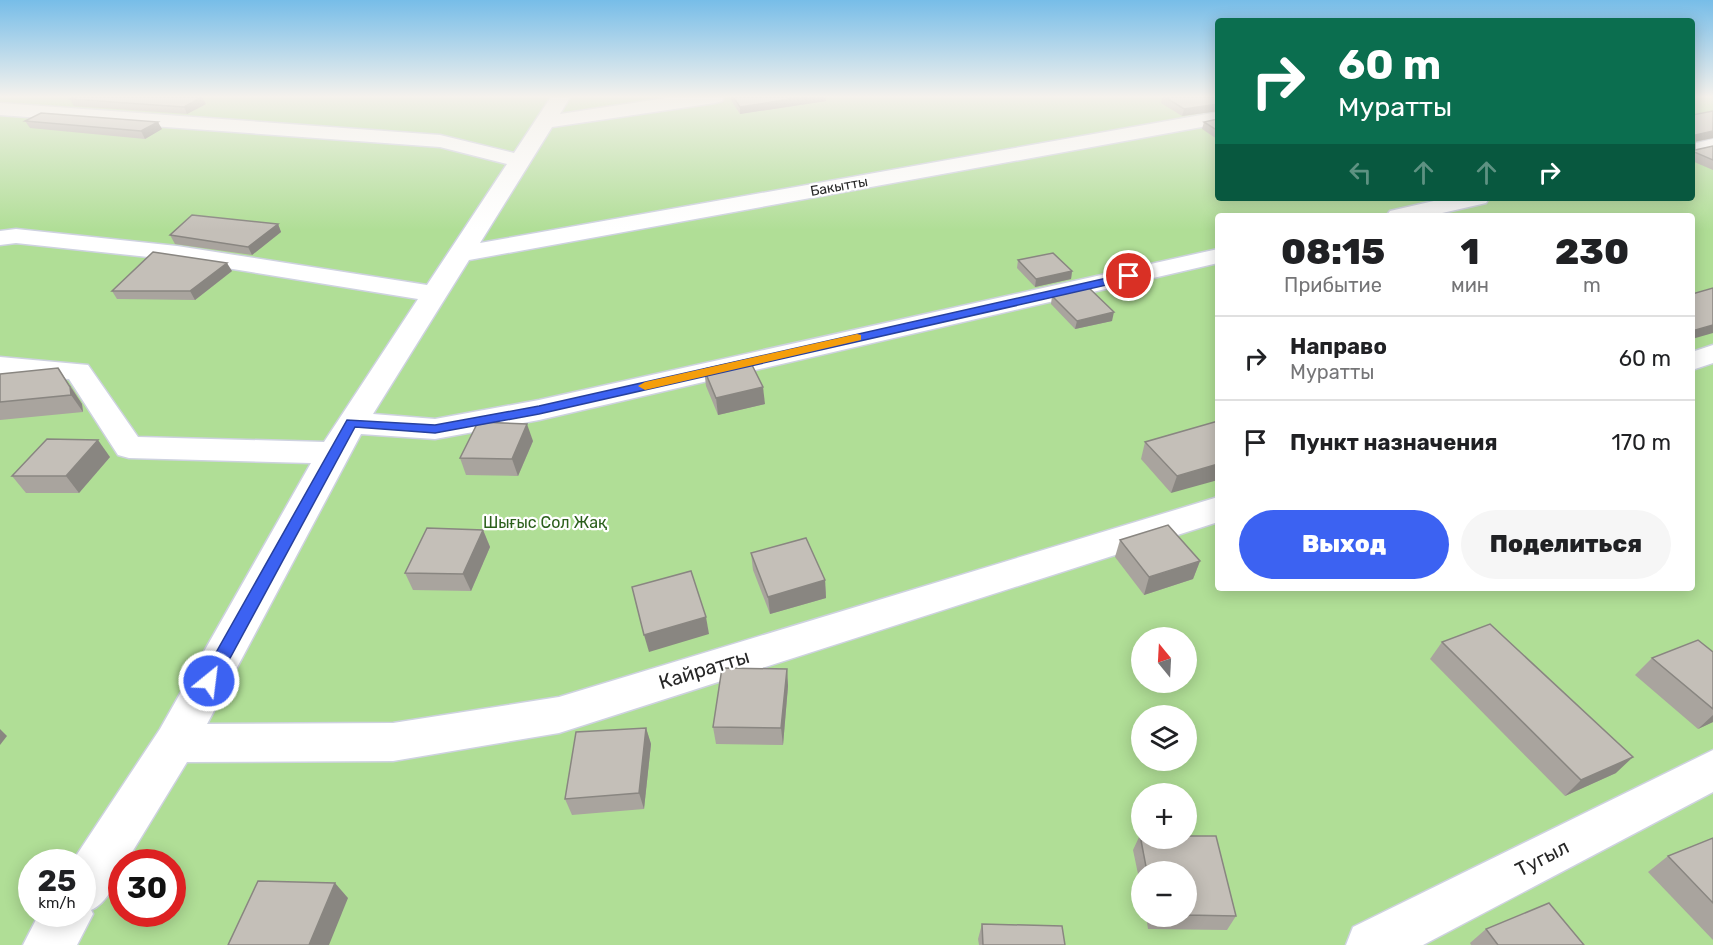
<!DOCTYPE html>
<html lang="ru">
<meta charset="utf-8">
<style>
:root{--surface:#fff;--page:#f6f6f6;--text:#202124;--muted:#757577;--line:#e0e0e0;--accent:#3c62f2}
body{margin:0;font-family:Rubik,sans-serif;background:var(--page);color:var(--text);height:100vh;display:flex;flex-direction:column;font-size:22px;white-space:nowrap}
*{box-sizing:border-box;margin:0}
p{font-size:20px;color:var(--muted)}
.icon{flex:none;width:33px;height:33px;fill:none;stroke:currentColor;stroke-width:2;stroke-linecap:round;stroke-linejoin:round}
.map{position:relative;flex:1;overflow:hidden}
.details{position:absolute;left:1215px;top:213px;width:480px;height:378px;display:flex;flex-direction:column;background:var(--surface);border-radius:6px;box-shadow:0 3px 15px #0003}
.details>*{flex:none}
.hud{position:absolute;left:1215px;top:18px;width:480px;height:183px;border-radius:6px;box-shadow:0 3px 15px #0003;background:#0b6e4f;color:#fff;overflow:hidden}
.needle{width:39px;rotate:342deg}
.controls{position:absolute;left:1131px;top:627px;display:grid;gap:12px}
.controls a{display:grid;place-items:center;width:66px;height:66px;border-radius:50%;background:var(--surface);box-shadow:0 3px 15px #0003;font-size:30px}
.speed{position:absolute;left:18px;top:849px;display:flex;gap:12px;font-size:30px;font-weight:700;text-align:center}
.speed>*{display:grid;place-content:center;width:78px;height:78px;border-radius:50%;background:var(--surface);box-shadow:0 3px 15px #0003;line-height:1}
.speed small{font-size:15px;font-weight:400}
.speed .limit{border:9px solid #d22;background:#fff;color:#111}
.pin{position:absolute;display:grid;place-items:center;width:51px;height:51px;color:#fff;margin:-26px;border:3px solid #fff;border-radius:50%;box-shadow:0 2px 6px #0007}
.me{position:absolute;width:66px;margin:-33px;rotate:29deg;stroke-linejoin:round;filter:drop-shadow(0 0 4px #0008)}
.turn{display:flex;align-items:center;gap:21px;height:126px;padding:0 24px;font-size:27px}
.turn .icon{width:78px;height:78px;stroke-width:2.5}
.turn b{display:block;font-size:42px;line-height:51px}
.lanes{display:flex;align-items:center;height:57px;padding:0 24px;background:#0003;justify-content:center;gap:30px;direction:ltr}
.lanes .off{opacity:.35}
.eta{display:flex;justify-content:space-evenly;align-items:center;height:102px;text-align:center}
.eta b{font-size:36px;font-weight:800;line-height:42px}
.cta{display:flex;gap:12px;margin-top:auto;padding:12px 24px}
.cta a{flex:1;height:69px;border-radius:36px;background:var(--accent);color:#fff;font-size:24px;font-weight:800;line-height:69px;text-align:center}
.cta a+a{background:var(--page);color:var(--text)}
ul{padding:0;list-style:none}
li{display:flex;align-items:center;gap:18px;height:84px;padding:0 24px;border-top:2px solid var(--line)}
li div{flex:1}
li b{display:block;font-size:22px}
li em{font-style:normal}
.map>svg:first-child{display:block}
</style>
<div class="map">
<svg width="1713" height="945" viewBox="0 0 1713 945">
<rect width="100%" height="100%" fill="#e9e2d8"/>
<!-- green -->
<path fill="#b0de96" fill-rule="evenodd" d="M0,97H1218V198H1692V97H1713V945H0ZM1218,216H1692V588H1218ZM1142,638H1186V682H1142ZM1142,716H1186V760H1142ZM1142,794H1186V838H1142ZM32,862H82V914H32ZM122,862H172V914H122ZM1142,872H1186V916H1142Z"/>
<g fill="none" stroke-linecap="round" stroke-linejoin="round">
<defs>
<g id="minor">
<path d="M551,97H570L560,114L673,97H724L722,101L715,103L552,127L480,243L1218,112V124L469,260L373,414L435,419L539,400L1218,249V263L539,420L435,439L361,434L207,724L393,723L559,697L1218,497V522L559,733L393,761L187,762L126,862H122C122,877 105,905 91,910L93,914L77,945H23L39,914H82V862H72L160,729L311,463L129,458L118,455L69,379L0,375V357L88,365L138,437L324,442L418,299L177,260L16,243L0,245V231L16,229L177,246L427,285L507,164L440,147L0,115V103L440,135L514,153Z"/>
<polygon points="1713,139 1713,151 1692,156 1692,144"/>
<polygon points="1447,198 1489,198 1486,203 1429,216 1386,216 1390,211"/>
<polygon points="1713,345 1713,363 1692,370 1692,352"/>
<polygon points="1713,750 1713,792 1423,945 1346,945 1353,927"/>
</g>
</defs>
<!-- minor casing -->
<use href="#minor" stroke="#ced2e0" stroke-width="3"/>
<!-- minor -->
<use href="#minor" fill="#fff" fill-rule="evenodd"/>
</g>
<!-- wall -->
<g fill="#a9a49e">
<polygon points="729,97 826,97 826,101 740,114"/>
<polygon points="1162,97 1218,97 1218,111 1182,116 1161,103"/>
<polygon points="70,99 206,104 187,114 74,106"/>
<polygon points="1713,111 1713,138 1695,142 1695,150 1713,146 1713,170 1692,161 1692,115"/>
<polygon points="1218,119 1218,139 1217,139 1202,129 1204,122"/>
<polygon points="25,121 162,129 145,139 30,128"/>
<polygon points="278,224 281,232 252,255 175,244 170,235"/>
<polygon points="1018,260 1072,271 1071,279 1035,287 1017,268"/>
<polygon points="232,271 195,300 117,299 112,291"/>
<polygon points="1052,296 1112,321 1075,329 1051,304"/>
<polygon points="704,369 765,404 718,415 706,386"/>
<polygon points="0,374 70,385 82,404 83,412 0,420"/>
<polygon points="1218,421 1171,493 1141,459 1145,442"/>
<polygon points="533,441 518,476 466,475 460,458"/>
<polygon points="110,457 79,493 26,493 12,476"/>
<polygon points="483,530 490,547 471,591 413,590 405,573"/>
<polygon points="1120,540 1200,561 1193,579 1144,595 1115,557"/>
<polygon points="751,553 825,580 826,598 770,614 753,570"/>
<polygon points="1442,642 1616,773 1565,796 1430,659"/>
<polygon points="1713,652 1713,722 1698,729 1635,675 1652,658"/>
<polygon points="787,669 788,686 783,745 716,744 713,727"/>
<polygon points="646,728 651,744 644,809 572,815 565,799"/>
<polygon points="1140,835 1142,835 1142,838 1186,838 1186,836 1216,836 1236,916 1227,930 1148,929 1146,916 1186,916 1186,872 1142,872 1142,893 1133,850"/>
<polygon points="1713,838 1713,940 1648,872 1668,856"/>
<polygon points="982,924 1065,945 979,945 978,939"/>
<polygon points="1486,929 1584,945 1471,945 1470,943"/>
</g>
<!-- shaded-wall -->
<g fill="#898681">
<polygon points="202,97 206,104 187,114 184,107"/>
<polygon points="803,97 826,97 826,101 740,114 740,107"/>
<polygon points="1218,104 1218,111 1182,116 1184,109"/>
<polygon points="158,122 162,129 145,139 141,131"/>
<polygon points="1713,131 1713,138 1692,142 1695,135"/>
<polygon points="278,224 281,232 252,255 248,247"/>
<polygon points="227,263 232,271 195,300 190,291"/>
<polygon points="1072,271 1071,279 1035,287 1036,279"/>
<polygon points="1114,312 1112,321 1075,329 1077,321"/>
<polygon points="1713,325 1713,333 1692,339 1692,331"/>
<polygon points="58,368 82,404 83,412 71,395"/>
<polygon points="763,387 765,404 718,415 716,398"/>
<polygon points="527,424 533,441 518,476 512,459"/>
<polygon points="98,440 110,457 79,493 66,476"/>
<polygon points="1218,464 1218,480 1171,493 1177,476"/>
<polygon points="483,530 490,547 471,591 463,574"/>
<polygon points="1200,561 1193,579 1144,595 1149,577"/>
<polygon points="825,580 826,598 770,614 768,597"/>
<polygon points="706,617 709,634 649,652 644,635"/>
<polygon points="787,669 788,686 783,745 781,728"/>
<polygon points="1713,715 1713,722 1698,729"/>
<polygon points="646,728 651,744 644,809 639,793"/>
<polygon points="0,729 7,736 0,745"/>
<polygon points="1633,757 1616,773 1565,796 1581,780"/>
<polygon points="335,883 348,898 329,945 309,945"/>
</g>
<!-- building -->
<g fill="#c4bfb8" stroke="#898681" stroke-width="1.5">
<polygon points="74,97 202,97 184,107 70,99"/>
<polygon points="733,97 803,97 740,107"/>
<polygon points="1165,97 1218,97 1218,104 1184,109"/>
<polygon points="1713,111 1713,131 1695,135 1695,150 1713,146 1713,160 1692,151 1692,115"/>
<polygon points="41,113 158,122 141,131 25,121"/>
<polygon points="1218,119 1218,131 1204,122"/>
<polygon points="192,215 278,224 248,247 170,235"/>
<polygon points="153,252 227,263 190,291 112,291"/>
<polygon points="1053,253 1072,271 1036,279 1018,260"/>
<polygon points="1088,287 1114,312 1077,321 1052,296"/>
<polygon points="1713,288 1713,325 1692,331 1692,294"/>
<polygon points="749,359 763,387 716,398 704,369"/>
<polygon points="58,368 70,387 71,395 0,402 0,374"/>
<polygon points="1218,421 1218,464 1177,476 1145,442"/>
<polygon points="478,422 527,424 512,459 460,458"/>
<polygon points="47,439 98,440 66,476 12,476"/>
<polygon points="1168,525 1200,561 1149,577 1120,540"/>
<polygon points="427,528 483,530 463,574 405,573"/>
<polygon points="806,538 825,580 768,597 751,553"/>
<polygon points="691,571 706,617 644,635 632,587"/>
<polygon points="1490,624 1633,757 1581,780 1442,642"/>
<polygon points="1698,640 1713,652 1713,709 1652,658"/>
<polygon points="722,668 787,669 781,728 713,727"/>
<polygon points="646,728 639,793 565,799 576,732"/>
<polygon points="1140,835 1142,835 1142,838 1186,838 1186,836 1216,836 1236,916 1186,915 1186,872 1147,872"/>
<polygon points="1713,838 1713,903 1668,856"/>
<polygon points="258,881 335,883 309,945 228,945"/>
<polygon points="1549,903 1584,945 1498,945 1486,929"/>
<polygon points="982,924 1062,926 1065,945 983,945"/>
</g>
<!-- sky -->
<linearGradient id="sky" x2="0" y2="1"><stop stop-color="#77bde8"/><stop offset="0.42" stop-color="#f5f2ed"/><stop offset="1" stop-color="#f5f2ed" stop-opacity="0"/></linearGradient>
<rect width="1713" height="230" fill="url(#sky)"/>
<!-- route -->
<polygon fill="#3c62f2" stroke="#27409d" stroke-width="1.5" points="1129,273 1133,274 1133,279 539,414 435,433 355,427 215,686 209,688 203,686 200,681 347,420 435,425 539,406"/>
<!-- slow -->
<polygon fill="#f59e0b" points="857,334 861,335 861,340 645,390 638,386 645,382"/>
<g text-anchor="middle" stroke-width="4.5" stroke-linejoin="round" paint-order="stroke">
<!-- far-street labels -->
<g font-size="14" fill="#272727" stroke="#fff">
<text transform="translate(839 186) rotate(-10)" y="5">Бакытты</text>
</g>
<!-- park labels -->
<g font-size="16" fill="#2b5f1b" stroke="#fff">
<text x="545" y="528">Шығыс Сол Жақ</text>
</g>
<!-- near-street labels -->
<g font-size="20" fill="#272727" stroke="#fff">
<text transform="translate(704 669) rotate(-17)" y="7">Кайратты</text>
<text transform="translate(1542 858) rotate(-27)" y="7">Тугыл</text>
</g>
</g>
</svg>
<div class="controls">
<a><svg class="needle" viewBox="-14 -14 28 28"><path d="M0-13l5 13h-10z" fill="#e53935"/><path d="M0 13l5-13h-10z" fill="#757577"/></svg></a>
<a><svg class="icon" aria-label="layers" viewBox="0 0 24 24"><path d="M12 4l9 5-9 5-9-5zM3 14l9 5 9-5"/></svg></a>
<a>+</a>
<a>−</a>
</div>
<div class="speed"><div>25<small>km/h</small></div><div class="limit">30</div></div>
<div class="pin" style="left:1129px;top:276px;background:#d93025"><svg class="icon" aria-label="arrive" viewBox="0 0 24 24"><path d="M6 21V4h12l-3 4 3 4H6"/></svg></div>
<svg class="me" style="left:209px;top:681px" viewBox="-20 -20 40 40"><circle r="17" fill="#3c62f2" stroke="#fff" stroke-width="3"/><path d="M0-11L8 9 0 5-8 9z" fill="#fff"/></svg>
<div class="hud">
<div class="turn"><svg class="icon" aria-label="right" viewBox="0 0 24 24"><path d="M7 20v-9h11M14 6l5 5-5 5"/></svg><div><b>60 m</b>Муратты</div></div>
<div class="lanes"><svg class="icon off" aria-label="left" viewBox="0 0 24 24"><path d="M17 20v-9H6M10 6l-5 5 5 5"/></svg><svg class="icon off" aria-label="ahead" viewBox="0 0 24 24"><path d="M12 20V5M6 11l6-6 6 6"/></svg><svg class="icon off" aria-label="ahead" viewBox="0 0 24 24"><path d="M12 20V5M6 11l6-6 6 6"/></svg><svg class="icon" aria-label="right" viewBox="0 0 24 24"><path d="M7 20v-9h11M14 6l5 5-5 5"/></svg></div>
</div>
<section class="details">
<div class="eta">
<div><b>08:15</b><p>Прибытие</p></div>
<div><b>1</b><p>мин</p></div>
<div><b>230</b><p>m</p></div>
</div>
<ul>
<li><svg class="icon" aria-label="right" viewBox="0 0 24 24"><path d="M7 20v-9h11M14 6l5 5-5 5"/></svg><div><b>Направо</b><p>Муратты</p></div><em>60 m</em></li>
<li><svg class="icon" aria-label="arrive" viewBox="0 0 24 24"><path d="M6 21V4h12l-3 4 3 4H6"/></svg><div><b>Пункт назначения</b></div><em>170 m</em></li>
</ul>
<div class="cta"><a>Выход</a><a>Поделиться</a></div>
</section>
</div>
